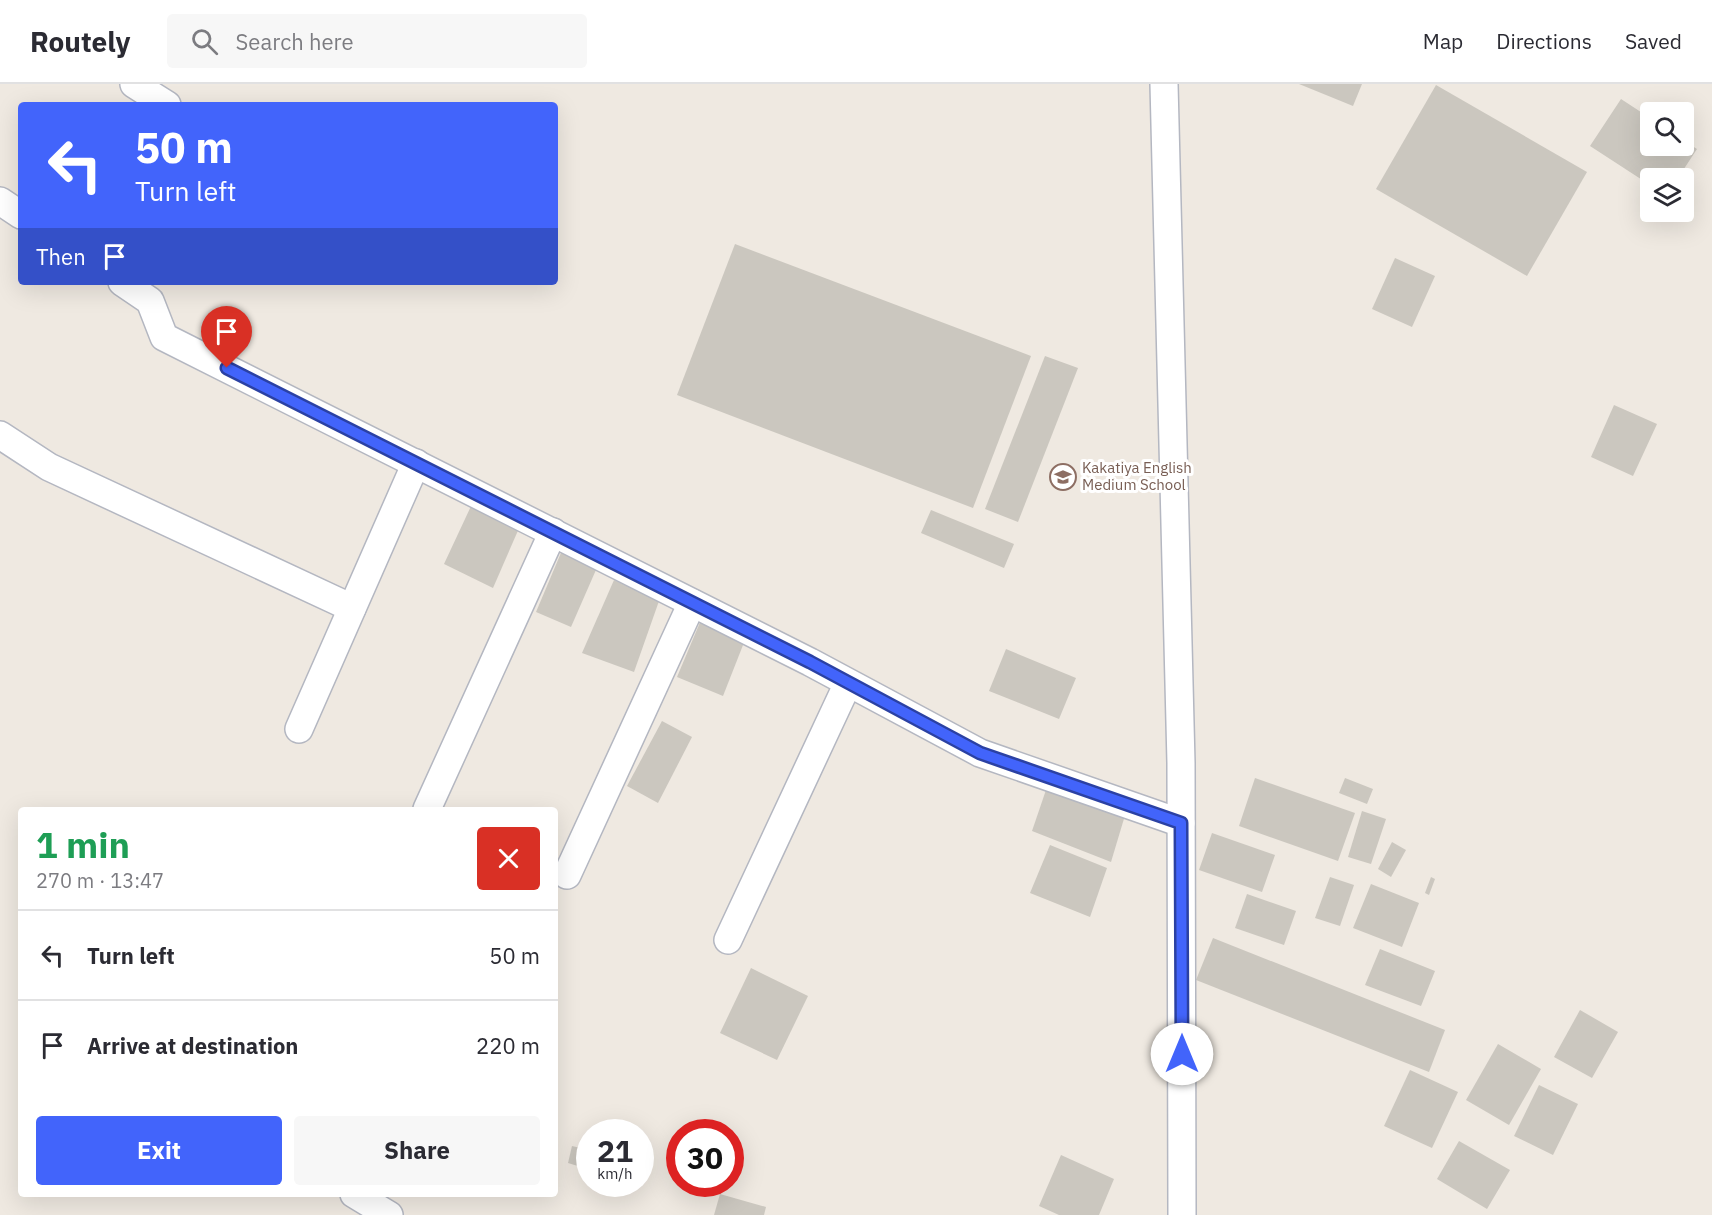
<!DOCTYPE html>
<meta charset="utf-8">
<style>
:root{--surface:#fff;--page:#f7f7f7;--text:#2b2b33;--muted:#7c7c81;--line:#e1e1e2;--accent:#4264fb}
body{margin:0;font-family:"IBM Plex Sans",sans-serif;background:var(--page);color:var(--text);height:100vh;display:flex;flex-direction:column;font-size:22px;white-space:nowrap}
*{box-sizing:border-box;margin:0}
p{font-size:20px;color:var(--muted)}
.icon{flex:none;width:33px;height:33px;fill:none;stroke:currentColor;stroke-width:2;stroke-linecap:round;stroke-linejoin:round}
.map{position:relative;flex:1;overflow:hidden}
.details{position:absolute;left:18px;top:723px;width:540px;height:390px;display:flex;flex-direction:column;background:var(--surface);border-radius:6px;box-shadow:0 6px 24px #0002}
.details>*{flex:none}
.hud{position:absolute;left:18px;top:18px;width:540px;height:183px;border-radius:6px;box-shadow:0 6px 24px #0002;background:#4264fb;color:#fff;overflow:hidden}
.fabs{position:absolute;left:1640px;top:18px;display:grid;gap:12px}
.fabs a{display:grid;place-items:center;width:54px;height:54px;border-radius:6px;background:var(--surface);box-shadow:0 6px 24px #0002;font-size:30px}
.speed{position:absolute;left:576px;top:1035px;display:flex;gap:12px;font-size:30px;font-weight:700;text-align:center}
.speed>*{display:grid;place-content:center;width:78px;height:78px;border-radius:50%;background:var(--surface);box-shadow:0 6px 24px #0002;line-height:1}
.speed small{font-size:15px;font-weight:400}
.speed .limit{border:9px solid #d22;background:#fff;color:#111}
.pin{position:absolute;display:grid;place-items:center;width:51px;height:51px;color:#fff;margin:-62px -26px;border-radius:50% 50% 50% 0;rotate:-45deg;box-shadow:0 0 6px #0007}
.pin .icon{rotate:45deg}
.me{position:absolute;width:66px;margin:-33px;rotate:0deg;stroke-linejoin:round;filter:drop-shadow(0 0 4px #0008)}
.turn{display:flex;align-items:center;gap:21px;height:126px;padding:0 18px;font-size:27px}
.turn .icon{width:78px;height:78px;stroke-width:2.5}
.turn b{display:block;font-size:42px;line-height:51px}
.then{display:flex;align-items:center;height:57px;padding:0 18px;background:#0003;gap:12px;font-size:22px}
.round{display:grid;place-items:center;flex:none;width:63px;height:63px;border-radius:6px;background:var(--page)}
.headline{display:flex;align-items:center;justify-content:space-between;height:102px;padding:0 18px}
h1{font-size:36px;font-weight:800;line-height:45px;color:#1e9e55}
.cta{display:flex;gap:12px;margin-top:auto;padding:12px 18px}
.cta a{flex:1;height:69px;border-radius:6px;background:var(--accent);color:#fff;font-size:24px;font-weight:800;line-height:69px;text-align:center}
.cta a+a{background:var(--page);color:var(--text)}
ul{padding:0;list-style:none}
li{display:flex;align-items:center;gap:18px;height:90px;padding:0 18px;border-top:2px solid var(--line)}
li div{flex:1}
li b{display:block;font-size:22px}
li em{font-style:normal}
header{display:flex;align-items:center;gap:36px;box-sizing:border-box;height:84px;padding:0 30px;background:var(--surface);border-bottom:2px solid var(--line)}
header strong{font-size:28px}
nav{display:flex;gap:33px;margin-inline-start:auto;font-size:21px}
.search{width:420px;height:54px;background:var(--page);display:flex;align-items:center;gap:15px;box-sizing:border-box;padding:0 21px;border-radius:6px;color:var(--muted);font-size:22px}
.map>svg:first-child{display:block}
</style>
<header>
<strong>Routely</strong>
<div class="search"><svg class="icon" aria-label="search" viewBox="0 0 24 24"><circle cx="10" cy="10" r="6"/><path d="M15 15l6 6"/></svg>Search here</div>
<nav><a>Map</a><a>Directions</a><a>Saved</a></nav>
</header>
<div class="map">
<svg width="1712" height="1131" viewBox="0 0 1712 1131">
<rect width="100%" height="100%" fill="#efe9e1"/>
<!-- building -->
<g fill="#cbc7bf">
<polygon points="1299,0 1362,0 1353,22"/>
<polygon points="1436,1 1587,88 1527,192 1376,105"/>
<polygon points="1621,15 1650,34 1650,62 1683,62 1683,56 1697,65 1678,94 1650,94 1650,101 1590,62"/>
<polygon points="735,160 1031,272 973,424 677,311"/>
<polygon points="1395,174 1435,192 1412,243 1372,225"/>
<polygon points="1045,272 1078,284 1018,438 985,425"/>
<polygon points="1614,321 1657,340 1633,392 1591,373"/>
<polygon points="472,420 520,442 493,504 444,480"/>
<polygon points="931,426 1014,460 1004,484 921,449"/>
<polygon points="563,464 599,479 571,543 536,528"/>
<polygon points="614,496 659,517 634,588 582,569"/>
<polygon points="701,536 745,556 723,612 677,593"/>
<polygon points="1006,565 1076,594 1059,635 989,607"/>
<polygon points="662,637 692,653 658,719 627,702"/>
<polygon points="1255,694 1355,729 1338,777 1239,742"/>
<polygon points="1345,694 1373,705 1367,720 1339,709"/>
<polygon points="1047,703 1126,728 1111,778 1032,747"/>
<polygon points="1362,727 1386,735 1371,780 1348,773"/>
<polygon points="1212,749 1275,771 1262,808 1199,786"/>
<polygon points="1392,758 1406,766 1391,793 1378,785"/>
<polygon points="1050,761 1107,784 1090,833 1030,809"/>
<polygon points="1330,793 1354,801 1340,842 1315,834"/>
<polygon points="1431,793 1435,795 1429,811 1425,809"/>
<polygon points="1371,800 1419,819 1402,863 1353,844"/>
<polygon points="1247,810 1296,827 1284,861 1235,844"/>
<polygon points="1213,854 1445,946 1429,988 1196,896"/>
<polygon points="1380,865 1435,887 1421,922 1365,901"/>
<polygon points="751,884 808,912 777,976 720,949"/>
<polygon points="1580,926 1618,948 1592,994 1554,973"/>
<polygon points="1498,960 1541,985 1509,1041 1466,1016"/>
<polygon points="1410,986 1458,1008 1432,1064 1384,1042"/>
<polygon points="1539,1001 1578,1020 1553,1071 1514,1052"/>
<polygon points="1459,1057 1510,1086 1487,1125 1437,1095"/>
<polygon points="572,1062 585,1065 581,1083 568,1079"/>
<polygon points="1061,1071 1114,1095 1099,1131 1059,1131 1039,1122"/>
<polygon points="720,1110 766,1123 764,1131 714,1131"/>
</g>
<g fill="none" stroke-linecap="round" stroke-linejoin="round">
<defs>
<g id="street">
<polyline points="134,0 167,21"/>
<polyline points="1164,0 1181,679 1182,1131"/>
<polyline points="0,117 21,131"/>
<polyline points="122,198 150,217 164,253 810,578 980,669 1181,739"/>
<polyline points="0,351 49,383 352,524"/>
<polyline points="299,645 416,379"/>
<polyline points="427,725 553,448"/>
<polyline points="567,791 692,519"/>
<polyline points="728,856 848,599"/>
<polyline points="354,1110 389,1131"/>
</g>
</defs>
<!-- street casing -->
<use href="#street" stroke="#b4b7c1" stroke-width="30"/>
<!-- street -->
<use href="#street" stroke="#fff" stroke-width="27"/>
</g>
<g fill="none" stroke-linecap="round" stroke-linejoin="round">
<defs>
<polyline id="route" points="227,284 810,578 980,669 1181,739 1182,970"/>
</defs>
<!-- route casing -->
<use href="#route" stroke="#2b41a3" stroke-width="15"/>
<!-- route -->
<use href="#route" stroke="#4264fb" stroke-width="10"/>
</g>
<!-- icons -->
<defs>
<symbol id="university-ring" viewBox="-11 -11 22 22"><circle r="9.5" fill="#fff" stroke="#8d6e63" stroke-width="1.5"/><path d="M0-5L7-2L0 1L-7-2ZM-4 1L0 2.5L4 1V4Q0 6-4 4Z" fill="#8d6e63"/></symbol>
</defs>
<g fill-rule="evenodd">
<use href="#university-ring" x="1048" y="378" width="30" height="30"/>
</g>
<g text-anchor="middle" stroke-width="6" stroke-linejoin="round" paint-order="stroke">
<!-- education labels -->
<g font-size="15" fill="#785e54" stroke="#fff" text-anchor="start">
<text x="1082" y="389">Kakatiya English<tspan x="1082" dy="17">Medium School</tspan></text>
</g>
</g>
</svg>
<div class="fabs">
<a><svg class="icon" aria-label="search" viewBox="0 0 24 24"><circle cx="10" cy="10" r="6"/><path d="M15 15l6 6"/></svg></a>
<a><svg class="icon" aria-label="layers" viewBox="0 0 24 24"><path d="M12 4l9 5-9 5-9-5zM3 14l9 5 9-5"/></svg></a>
</div>
<div class="speed"><div>21<small>km/h</small></div><div class="limit">30</div></div>
<div class="pin" style="left:227px;top:284px;background:#d93025"><svg class="icon" aria-label="arrive" viewBox="0 0 24 24"><path d="M6 21V4h12l-3 4 3 4H6"/></svg></div>
<svg class="me" style="left:1182px;top:970px" viewBox="-20 -20 40 40"><circle r="19" fill="#fff"/><path d="M0-13L10 11 0 6-10 11z" fill="#4264fb"/></svg>
<div class="hud">
<div class="turn"><svg class="icon" aria-label="left" viewBox="0 0 24 24"><path d="M17 20v-9H6M10 6l-5 5 5 5"/></svg><div><b>50 m</b>Turn left</div></div>
<div class="then">Then<svg class="icon" aria-label="arrive" viewBox="0 0 24 24"><path d="M6 21V4h12l-3 4 3 4H6"/></svg></div>
</div>
<section class="details">
<div class="headline"><div><h1>1 min</h1><p>270 m · 13:47</p></div><a class="round" style="background:#d93025;color:#fff"><svg class="icon" aria-label="close" viewBox="0 0 24 24"><path d="M6 6l12 12M18 6L6 18"/></svg></a></div>
<ul>
<li><svg class="icon" aria-label="left" viewBox="0 0 24 24"><path d="M17 20v-9H6M10 6l-5 5 5 5"/></svg><div><b>Turn left</b></div><em>50 m</em></li>
<li><svg class="icon" aria-label="arrive" viewBox="0 0 24 24"><path d="M6 21V4h12l-3 4 3 4H6"/></svg><div><b>Arrive at destination</b></div><em>220 m</em></li>
</ul>
<div class="cta"><a>Exit</a><a>Share</a></div>
</section>
</div>
